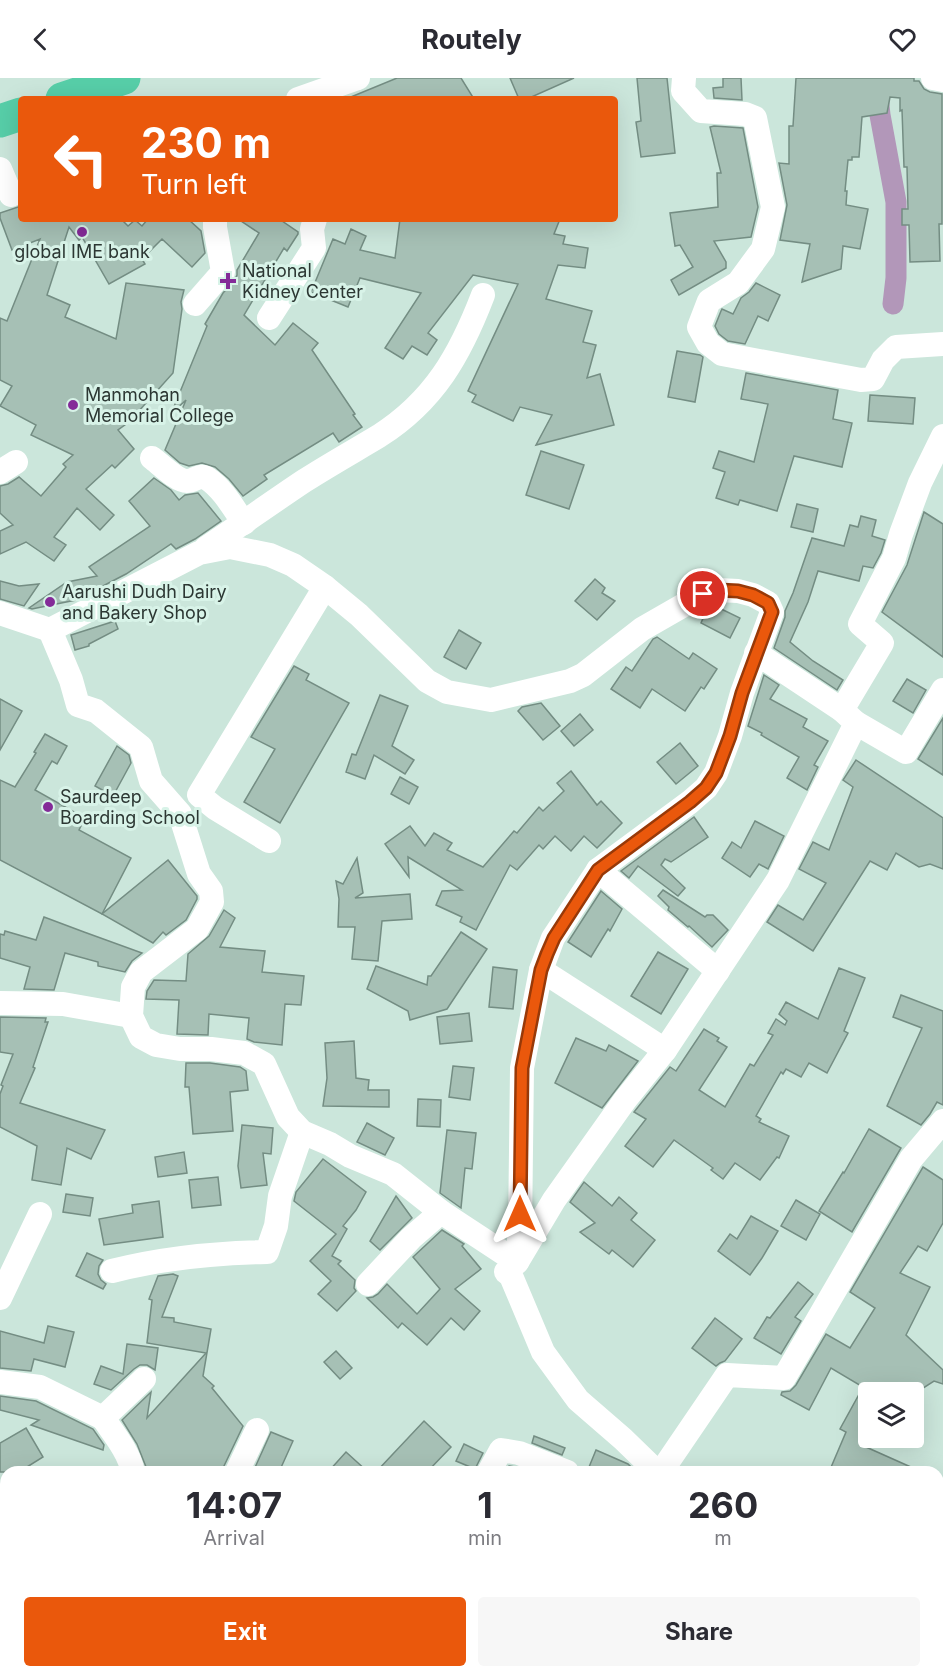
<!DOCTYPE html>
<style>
:root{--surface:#fff;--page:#f7f7f7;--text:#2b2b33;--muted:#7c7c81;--accent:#ea580c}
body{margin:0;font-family:Inter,sans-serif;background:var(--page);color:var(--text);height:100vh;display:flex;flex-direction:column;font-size:22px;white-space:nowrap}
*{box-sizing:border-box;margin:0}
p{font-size:20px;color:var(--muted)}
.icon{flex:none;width:33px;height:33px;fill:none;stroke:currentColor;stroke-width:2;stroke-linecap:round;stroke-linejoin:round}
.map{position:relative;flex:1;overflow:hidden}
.details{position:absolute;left:0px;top:1388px;width:944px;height:212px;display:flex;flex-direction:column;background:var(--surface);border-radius:18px 18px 0 0;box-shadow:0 6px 24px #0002}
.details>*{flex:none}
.guide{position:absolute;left:18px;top:18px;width:600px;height:126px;border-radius:6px;box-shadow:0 6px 24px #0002;background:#ea580c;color:#fff;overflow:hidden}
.fabs{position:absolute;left:858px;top:1304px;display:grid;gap:12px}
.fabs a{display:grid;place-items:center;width:66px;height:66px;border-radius:6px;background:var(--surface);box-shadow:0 6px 24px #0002;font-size:30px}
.pin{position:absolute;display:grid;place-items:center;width:51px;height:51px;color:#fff;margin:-26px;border:3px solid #fff;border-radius:50%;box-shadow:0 2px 6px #0007}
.me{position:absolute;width:66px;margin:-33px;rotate:0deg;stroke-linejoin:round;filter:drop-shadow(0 0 4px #0008)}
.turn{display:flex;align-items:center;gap:21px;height:126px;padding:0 24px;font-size:27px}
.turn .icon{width:78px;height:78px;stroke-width:2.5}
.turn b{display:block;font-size:42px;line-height:51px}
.eta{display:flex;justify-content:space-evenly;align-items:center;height:102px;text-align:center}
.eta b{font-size:36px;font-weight:700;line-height:42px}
.cta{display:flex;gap:12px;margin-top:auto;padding:12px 24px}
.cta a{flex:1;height:69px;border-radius:6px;background:var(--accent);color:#fff;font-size:24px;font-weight:700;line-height:69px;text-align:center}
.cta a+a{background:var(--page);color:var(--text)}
header{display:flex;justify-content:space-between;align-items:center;height:78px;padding:0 24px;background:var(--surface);font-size:27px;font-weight:700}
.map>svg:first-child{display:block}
</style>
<header><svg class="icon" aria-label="back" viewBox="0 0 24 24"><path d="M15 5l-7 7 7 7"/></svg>Routely<svg class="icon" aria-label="heart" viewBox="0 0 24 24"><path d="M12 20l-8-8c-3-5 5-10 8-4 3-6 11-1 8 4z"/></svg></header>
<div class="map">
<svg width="943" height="1598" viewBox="0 0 943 1598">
<rect width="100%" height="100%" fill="#cbe6db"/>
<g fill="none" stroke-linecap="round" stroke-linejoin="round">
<!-- canal -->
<polyline stroke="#b297b9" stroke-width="21" points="876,0 880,37 896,124 896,200 893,226"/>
</g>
<!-- building -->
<g fill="#a6c0b5" stroke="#748d83" stroke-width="1.5">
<polygon points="397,0 461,0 474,21 346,21"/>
<polygon points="510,0 574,0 527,21 519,21"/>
<polygon points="637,0 667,0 675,75 641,79 636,44 641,43"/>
<polygon points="723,0 741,0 742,22 714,20 713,10 723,9"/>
<polygon points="796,0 914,0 914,3 919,3 924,11 930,14 942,16 942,146 939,146 940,183 910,184 909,147 902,147 902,131 908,131 907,89 904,89 902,32 900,33 900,20 890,19 887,35 862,39 859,79 852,79 852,82 848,82 845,113 847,113 846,127 868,131 860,171 843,168 841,191 802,204 810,166 780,162 787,127 779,85 789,86 789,48 793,48"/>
<polygon points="714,48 743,50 758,129 751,159 714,163 726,184 726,190 679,217 671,202 693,189 680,167 675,168 670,135 718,129 717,95 721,95 710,49"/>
<polygon points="21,128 21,141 121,141 128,148 135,142 142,148 148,141 188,141 201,153 205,175 192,189 162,161 142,181 145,186 109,206 82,159 79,162 69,149 47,217 70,227 65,239 116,261 126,205 184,212 181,224 182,231 173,295 129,344 118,352 134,371 115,390 112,387 86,411 114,437 100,452 77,430 54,459 66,467 54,483 26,464 0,476 0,453 13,447 0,435 0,408 8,406 19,399 41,418 66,389 63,386 73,377 31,357 36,347 0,328 12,308 0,302 0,240 7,243 40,161 12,172 0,140 0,135"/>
<polygon points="238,141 279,141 298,154 298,156 287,173 284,170 244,237 275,267 293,245 318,265 312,272 355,336 353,337 362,349 339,364 333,355 264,397 267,401 243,418 229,401 215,389 202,385 189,388 180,385 165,372 186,322 171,336 207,248 205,246 223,215 234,203 237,197 237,192 259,155"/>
<polygon points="400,141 560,141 554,156 565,158 563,166 588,170 585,190 558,187 546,221 592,233 583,264 596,267 587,300 600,296 614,347 536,367 552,337 520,329 513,343 472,324 476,317 468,313 518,206 473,197 428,255 437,262 427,277 412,268 403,281 385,270 421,215 360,200 348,229 311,214 333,161 345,166 351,151 366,158 360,172 395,180"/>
<polygon points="756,205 780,217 768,243 758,238 745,266 728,263 719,256 715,248 721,233 722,231 733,236 741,220 749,214"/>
<polygon points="677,273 700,277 703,279 695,324 668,319"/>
<polygon points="746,295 838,312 833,341 852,345 842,389 794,378 777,433 740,422 738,427 716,420 725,394 713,390 719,373 754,384 768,326 741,321"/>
<polygon points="870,317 915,320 913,346 868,343"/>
<polygon points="541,373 584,387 569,431 526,417"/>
<polygon points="154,400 171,412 179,422 185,417 198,415 221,443 195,461 176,471 171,466 126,496 76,522 32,531 29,530 67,504 97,498 89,489 150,448 129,423"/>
<polygon points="797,426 818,431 813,454 791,449"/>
<polygon points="924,434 943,446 943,579 882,534 907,487"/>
<polygon points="861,438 876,442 872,458 885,462 881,475 873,490 863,488 859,503 818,493 808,524 790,564 813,583 843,602 837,612 774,570 785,539 785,533 793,515 812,460 844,468 850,447 858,449"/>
<polygon points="595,501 605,510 602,515 615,523 597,542 575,523"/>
<polygon points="0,503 19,508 39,506 24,528 0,521"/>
<polygon points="715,528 740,540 730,560 701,545 708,529"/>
<polygon points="115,543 118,551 89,566 89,568 75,572 71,557"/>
<polygon points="459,552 481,565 466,591 444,579"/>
<polygon points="657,559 689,581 693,575 717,591 704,611 701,609 685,633 652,611 640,630 611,611 626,589 632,593 653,561"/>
<polygon points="294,588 309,596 306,602 349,625 280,745 244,724 275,671 251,659"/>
<polygon points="764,597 779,607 770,621 807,641 803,649 828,663 814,687 818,689 807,712 787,700 799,679 761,657 762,655 748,648"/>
<polygon points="907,601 926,612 913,635 893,623"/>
<polygon points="380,617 408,628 392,668 414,682 405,696 374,677 365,701 346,694 352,676 356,677"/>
<polygon points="0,621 22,633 0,672"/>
<polygon points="541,625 560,648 543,662 518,633 522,629"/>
<polygon points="580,636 593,652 574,668 561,653"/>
<polygon points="943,640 943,697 918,681"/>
<polygon points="45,656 67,668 57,686 52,683 35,712 85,740 79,752 131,780 102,836 0,782 0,702 15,709 36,675 34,674"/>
<polygon points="680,665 698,688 676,706 657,684"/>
<polygon points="117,668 129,677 131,685 113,718 95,708"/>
<polygon points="856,682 943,740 943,791 930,786 919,789 896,775 887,792 870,783 813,873 767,844 778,827 803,842 826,805 799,791 813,764 829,772 853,709 843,702"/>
<polygon points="571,693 597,727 601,723 622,745 597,770 584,758 571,773 555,758 543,771 539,767 517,792 510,787 476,852 460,844 462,839 436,827 442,813 462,812 408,779 409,799 385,766 410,748 425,768 434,755 452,765 447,772 483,789 514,753 517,755 539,729 543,733 564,713 557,705"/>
<polygon points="400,699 418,709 409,726 391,716"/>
<polygon points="694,739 708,759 671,784 665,781 661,787 685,810 678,818 638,788 629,800 621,793"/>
<polygon points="755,743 784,758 768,791 759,786 750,799 722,780 732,764 741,770"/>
<polygon points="357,780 363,815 355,820 410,816 412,841 382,843 378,883 352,881 355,849 338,849 339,821 336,803 343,806"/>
<polygon points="168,782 197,818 197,821 186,842 166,857 163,854 153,865 102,836"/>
<polygon points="663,812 705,839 707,837 713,837 728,852 712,869 689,848 688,849 668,832 669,829 658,818"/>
<polygon points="601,813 622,831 610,853 608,851 591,879 568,864"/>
<polygon points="224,832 235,840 220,869 265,873 262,894 304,898 301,927 285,926 282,967 254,964 247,961 249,940 209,936 208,957 177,956 179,922 146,921 147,913 154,902 186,903 188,876 209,858"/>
<polygon points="44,839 84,854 142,875 132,883 125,894 98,888 98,884 65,875 54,912 24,911 30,889 0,880 0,856 4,857 5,853 36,862"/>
<polygon points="461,854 487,871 447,931 410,942 408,933 367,911 376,888 427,907 428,898 431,898"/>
<polygon points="658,874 688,891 661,936 631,918"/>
<polygon points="493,889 517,892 513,931 489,929"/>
<polygon points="839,890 865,900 844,953 848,955 827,995 809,985 801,999 786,991 783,996 781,994 756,1038 761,1041 759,1044 789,1058 779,1080 777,1079 760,1102 735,1085 723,1101 711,1092 713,1090 674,1062 653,1089 625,1068 646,1041 634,1034 670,989 676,993 704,951 719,960 717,963 727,969 699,1012 725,1029 750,986 754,988 773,957 768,955 776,941 785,947 787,943 779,936 786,924 818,941"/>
<polygon points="901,917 943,933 943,1027 937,1024 930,1036 921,1047 887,1028 922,950 893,939"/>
<polygon points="469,935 472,963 440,966 437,939"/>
<polygon points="0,939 46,940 45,944 48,944 33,989 35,990 20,1025 105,1052 91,1081 67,1070 61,1107 32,1102 37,1068 0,1049 0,1016 3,1008 1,1007 13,976 0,974"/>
<polygon points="576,960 606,973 609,967 638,983 602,1030 555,1005"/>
<polygon points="354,963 356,1000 369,1002 368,1012 389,1012 389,1029 323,1028 327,1000 325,965"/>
<polygon points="186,985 210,985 240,989 246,993 248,1012 230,1014 233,1053 193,1056 189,1009 185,1009"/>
<polygon points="453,988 474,990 470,1022 449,1019"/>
<polygon points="418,1021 441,1022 440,1049 417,1048"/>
<polygon points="367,1045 394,1060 385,1077 357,1064"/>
<polygon points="242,1047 273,1050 271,1076 263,1075 267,1107 241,1110 238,1088"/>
<polygon points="869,1051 901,1070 852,1154 819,1133 843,1094 844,1095"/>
<polygon points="447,1052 476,1055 472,1091 465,1090 461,1130 440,1115"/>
<polygon points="184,1074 187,1095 158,1099 155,1079"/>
<polygon points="323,1081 366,1114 356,1132 343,1148 347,1151 332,1178 341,1183 338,1186 355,1202 354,1210 356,1213 337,1233 318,1216 331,1203 310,1183 336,1156 294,1123 296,1114"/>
<polygon points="923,1089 943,1102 943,1145 927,1173 918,1168 900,1195 930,1209 906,1257 943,1292 943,1306 934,1303 917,1314 868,1314 868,1364 866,1369 922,1394 829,1394 846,1354 840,1351 863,1309 831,1290 809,1332 781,1317 782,1314 790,1313 796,1307 826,1256 850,1270 875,1230 850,1214"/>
<polygon points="218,1099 221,1127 192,1130 189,1102"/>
<polygon points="584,1104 612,1128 619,1119 637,1135 631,1142 655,1162 633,1189 612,1172 609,1176 580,1154 595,1145 570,1124"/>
<polygon points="66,1116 93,1120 90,1138 63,1134"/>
<polygon points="396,1118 412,1140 380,1172 370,1163"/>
<polygon points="796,1122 820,1136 806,1162 781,1148"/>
<polygon points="159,1123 163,1159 104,1167 99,1141 133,1135 132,1127"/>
<polygon points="751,1138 778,1153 762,1180 750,1197 718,1173 730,1156 737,1161"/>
<polygon points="442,1152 464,1166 462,1168 481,1191 455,1211 480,1233 464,1252 451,1240 427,1267 402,1245 398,1250 367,1220 373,1219 378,1216 387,1206 417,1236 440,1211 413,1179"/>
<polygon points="87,1175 103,1182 99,1188 98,1196 101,1202 106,1206 103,1211 76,1198"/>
<polygon points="173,1196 178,1198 162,1239 174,1240 174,1244 211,1251 203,1298 214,1308 212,1310 243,1348 224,1388 223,1394 148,1394 137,1366 122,1342 151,1314 147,1340 206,1275 147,1265 152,1222 149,1221 158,1198"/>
<polygon points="798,1204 813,1216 795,1239 801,1243 781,1276 754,1260 767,1239 770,1240"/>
<polygon points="715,1240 742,1261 725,1283 720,1285 716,1288 692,1270"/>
<polygon points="48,1248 74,1254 65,1289 34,1281 31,1293 0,1290 0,1253 44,1265"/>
<polygon points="127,1266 158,1270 155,1292 147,1287 140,1287 134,1291 111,1312 94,1306 101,1288 123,1296"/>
<polygon points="336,1273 352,1290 340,1301 324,1284"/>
<polygon points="0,1318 36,1323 93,1351 104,1367 103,1372 31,1347 39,1342 0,1332"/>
<polygon points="424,1343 451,1369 427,1394 376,1394"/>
<polygon points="26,1350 43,1379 19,1394 0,1394 0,1365"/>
<polygon points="271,1354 293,1363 279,1394 253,1394"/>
<polygon points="534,1358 565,1370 562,1377 532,1365"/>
<polygon points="464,1366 483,1375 475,1391 456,1383"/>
<polygon points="596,1372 628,1386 636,1394 587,1394"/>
<polygon points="346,1374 368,1394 328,1394"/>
<polygon points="509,1388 515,1389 527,1394 506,1394"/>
</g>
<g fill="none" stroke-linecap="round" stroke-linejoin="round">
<!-- minor -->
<g stroke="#fff" stroke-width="24">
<polyline points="684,0 683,13 701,33 745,36 755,40 773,129 763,171 738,205 709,223 699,249 708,265 722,276 861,302 873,301 883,282 896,269 943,266"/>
<polyline points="933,0 943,2"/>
<polyline points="298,21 358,0"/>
<polyline points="0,91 11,117"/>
<polyline points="195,226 223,194 215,149 215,141"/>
<polyline points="269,240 314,170 312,151 315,141"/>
<path d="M152,380C160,386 177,403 187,403C195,403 200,395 208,401C223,411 234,431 244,445"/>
<polyline points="0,394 16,384"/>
<path d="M206,470C239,448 271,425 304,403C329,387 354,373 379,358C434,323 460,277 483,217"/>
<polyline points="0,535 50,552 199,475 230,469 270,477 293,487 325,509 359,537 427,603 447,614 491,622 570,603 583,597 642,551 703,516 718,512 738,513 753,517 768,525 772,534 742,615 730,658 716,695 706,710 690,724 598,792"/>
<polyline points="50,552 71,602 78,627 96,633 141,669 151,703 180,736 199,796 211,813 212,824 197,851 141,894 133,909 131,938 141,959 156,967 180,971 211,971 244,975 264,986 288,1039 302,1054 330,1066 350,1078 393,1096 441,1134 411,1160 368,1206"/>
<polyline points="756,575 842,632"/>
<polyline points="856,645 906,674 943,612"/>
<polyline points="269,763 215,730 199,717 325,509"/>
<polyline points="0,925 63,926 131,938"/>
<polyline points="665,972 541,892 553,860 598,792 718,893"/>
<polyline points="441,1134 517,1184 506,1194 511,1198 543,1274 578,1322 623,1361 657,1394"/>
<polyline points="517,1179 520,1153 522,990 541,892"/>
<polyline points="517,1184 554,1122 625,1022 665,972 778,802 856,645 842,632 882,565 860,546 894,480 901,456 920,405 943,358"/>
<path d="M112,1193C163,1180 215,1175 267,1174L276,1148L280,1118L302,1054"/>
<polyline points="0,1220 40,1136"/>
<polyline points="0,1304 40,1309 103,1340"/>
<path d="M133,1394C129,1374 114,1356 103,1340L144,1301"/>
<polyline points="237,1394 257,1352"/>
<polyline points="489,1394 501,1372 519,1375 567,1394"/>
<polyline points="661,1394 727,1297 784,1300 911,1081 943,1043"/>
<polyline points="0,1425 6,1426"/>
<polyline points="938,1568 943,1570"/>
<polyline points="58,1593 65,1598"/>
<polyline points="330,1593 338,1598"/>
<polyline points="0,1595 6,1591"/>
<polyline points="390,1598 391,1593"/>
<polyline points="546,1598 553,1593"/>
<polyline points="876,1598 878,1593"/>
</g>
<!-- highway -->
<g stroke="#57cea8" stroke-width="33">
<polyline points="62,21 124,0"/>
<polyline points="0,43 21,36"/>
</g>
</g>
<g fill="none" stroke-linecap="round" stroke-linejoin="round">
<defs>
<polyline id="route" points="520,1136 522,990 541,892 547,876 554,860 598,792 690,724 706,710 716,695 730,658 742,615 772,534 768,525 753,517 738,513 718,512 703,516"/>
</defs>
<!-- route casing -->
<use href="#route" stroke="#983908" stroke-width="15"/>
<!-- route -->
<use href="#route" stroke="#ea580c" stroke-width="10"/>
</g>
<!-- markers -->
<g fill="#842b98" stroke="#d8f3e8" stroke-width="2">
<circle cx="82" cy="154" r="6"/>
<path d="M225 194h6v6h6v6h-6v6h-6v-6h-6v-6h6z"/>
<circle cx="73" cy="327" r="6"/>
<circle cx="50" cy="524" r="6"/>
<circle cx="48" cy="729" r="6"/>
</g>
<g text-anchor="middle" stroke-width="6" stroke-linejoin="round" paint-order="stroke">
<!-- poi labels -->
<g font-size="18" fill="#2c3733" stroke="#d8f3e8" text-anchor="start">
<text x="82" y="180" text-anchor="middle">global IME bank</text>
<text x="242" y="199">National<tspan x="242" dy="21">Kidney Center</tspan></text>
<text x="85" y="323">Manmohan<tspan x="85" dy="21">Memorial College</tspan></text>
<text x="62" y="520">Aarushi Dudh Dairy<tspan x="62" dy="21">and Bakery Shop</tspan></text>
<text x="60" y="725">Saurdeep<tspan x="60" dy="21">Boarding School</tspan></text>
</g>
</g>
</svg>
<div class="fabs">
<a><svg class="icon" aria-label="layers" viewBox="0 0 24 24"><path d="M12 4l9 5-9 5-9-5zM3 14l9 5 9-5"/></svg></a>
</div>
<div class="pin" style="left:703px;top:516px;background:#d93025"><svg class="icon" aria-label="arrive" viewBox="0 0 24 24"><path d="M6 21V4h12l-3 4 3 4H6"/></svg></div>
<svg class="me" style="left:520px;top:1136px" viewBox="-20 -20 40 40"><path d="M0-17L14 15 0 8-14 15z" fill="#ea580c" stroke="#fff" stroke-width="4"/></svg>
<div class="guide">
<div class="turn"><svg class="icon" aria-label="left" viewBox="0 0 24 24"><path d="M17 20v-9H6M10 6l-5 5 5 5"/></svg><div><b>230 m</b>Turn left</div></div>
</div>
<section class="details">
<div class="eta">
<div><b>14:07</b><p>Arrival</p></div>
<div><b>1</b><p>min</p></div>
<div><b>260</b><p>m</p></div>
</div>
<div class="cta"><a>Exit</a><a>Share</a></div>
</section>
</div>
